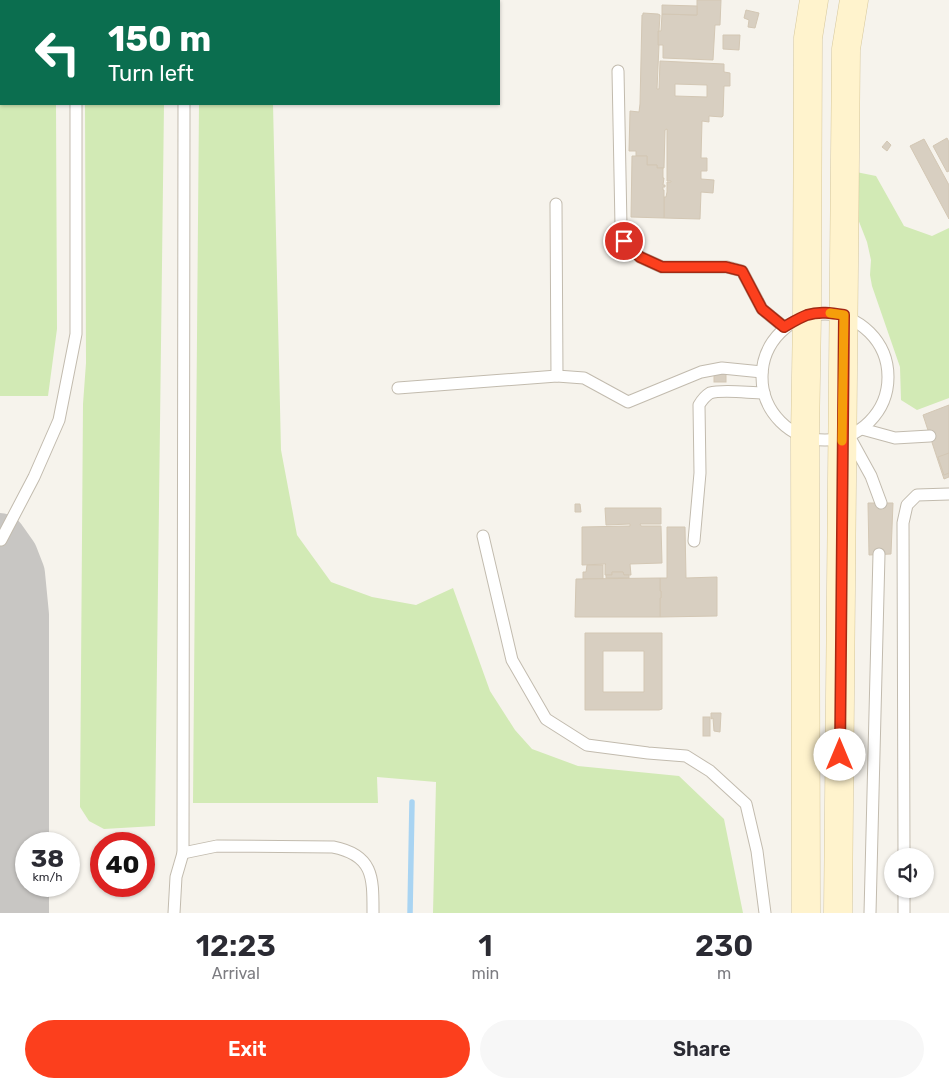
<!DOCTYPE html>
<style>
:root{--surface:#fff;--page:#f7f7f7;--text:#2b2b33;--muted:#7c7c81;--accent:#fc3f1d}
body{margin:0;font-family:Rubik,sans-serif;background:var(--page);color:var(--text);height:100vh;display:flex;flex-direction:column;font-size:19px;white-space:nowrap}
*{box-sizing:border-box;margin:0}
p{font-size:16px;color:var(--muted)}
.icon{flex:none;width:28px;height:28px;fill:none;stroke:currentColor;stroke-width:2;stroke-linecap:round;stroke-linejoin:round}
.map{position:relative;height:913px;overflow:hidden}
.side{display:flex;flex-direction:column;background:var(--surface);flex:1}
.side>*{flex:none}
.banner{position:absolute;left:0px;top:0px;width:500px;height:105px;box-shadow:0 1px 4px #0004;background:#0b6e4f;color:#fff;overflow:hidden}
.controls{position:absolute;left:884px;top:848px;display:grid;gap:10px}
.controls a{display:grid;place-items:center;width:50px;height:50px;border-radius:50%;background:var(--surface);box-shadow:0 1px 4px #0004;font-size:25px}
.speed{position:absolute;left:15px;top:832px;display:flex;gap:10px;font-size:25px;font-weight:700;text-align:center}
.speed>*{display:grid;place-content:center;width:65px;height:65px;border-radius:50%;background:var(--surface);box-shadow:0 1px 4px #0004;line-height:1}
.speed small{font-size:12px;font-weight:400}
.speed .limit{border:8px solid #d22;background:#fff;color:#111}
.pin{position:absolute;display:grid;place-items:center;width:42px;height:42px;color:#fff;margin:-21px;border:2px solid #fff;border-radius:50%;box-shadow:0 1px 5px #0007}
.me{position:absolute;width:55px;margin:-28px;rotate:0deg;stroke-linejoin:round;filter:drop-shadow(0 0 4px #0008)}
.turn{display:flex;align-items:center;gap:18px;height:105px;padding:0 25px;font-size:22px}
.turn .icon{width:65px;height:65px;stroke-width:2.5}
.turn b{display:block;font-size:35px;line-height:42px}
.eta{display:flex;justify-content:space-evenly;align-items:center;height:85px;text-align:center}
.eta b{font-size:30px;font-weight:600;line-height:35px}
.primary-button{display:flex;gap:10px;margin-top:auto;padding:10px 25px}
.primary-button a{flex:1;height:58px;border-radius:30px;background:var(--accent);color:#fff;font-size:20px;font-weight:600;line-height:58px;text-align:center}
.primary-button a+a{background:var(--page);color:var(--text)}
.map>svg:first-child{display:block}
</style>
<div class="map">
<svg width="949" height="913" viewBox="0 0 949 913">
<rect width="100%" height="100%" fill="#f6f3ec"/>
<!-- green -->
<g fill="#d2eab5">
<polygon points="0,0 56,0 56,1 1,1 1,104 56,104 57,329 48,396 0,396"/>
<rect x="84" y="0" width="81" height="1"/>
<polygon points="85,104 164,104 155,826 104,829 89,821 80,807 83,404 86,363"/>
<polygon points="199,104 273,104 281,450 297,535 331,582 372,597 416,605 453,588 490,691 515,730 532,749 578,766 679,776 724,819 743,913 433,913 436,782 377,777 378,803 193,803"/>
<polygon points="856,172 876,176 904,226 932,236 949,228 949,398 917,410 901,400 900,367 872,286 870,275 871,260 867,242 856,214"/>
</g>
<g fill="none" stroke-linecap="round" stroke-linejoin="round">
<!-- stream -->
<polyline stroke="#a9d4f2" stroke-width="5.5" points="410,913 412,802"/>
<!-- taxiway -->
<polyline stroke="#c8c6c3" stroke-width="52" points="0,539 12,556 19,574 23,615 23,913"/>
</g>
<!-- building -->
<g fill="#d8cfc1" stroke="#d3c7b4" fill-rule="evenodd">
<rect x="393" y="0" width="30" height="1"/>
<polygon points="697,0 721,0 720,25 715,25 713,60 663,58 663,45 658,45 658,31 661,31 662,14 697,15"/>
<polygon points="662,5 697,6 697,15 662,14"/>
<polygon points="746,10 759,13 755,28 748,27 749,20 744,18"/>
<path d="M643,13L658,14L660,15L659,31H658V45H659L657,89H659L660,61L724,64V72L730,73V86H724L723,116L722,117L709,116V122L702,121L701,158H707V171H701V179L714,180L713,193L701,192L700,219L664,218V197H666L667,192V182H671V181H667V129L665,130L664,168H657V165H647V156H636V151H629L630,111L639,112L640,104L642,15H643ZM675,84L707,85V97L675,96Z"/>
<polygon points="723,35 740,35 739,50 723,49"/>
<polygon points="947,138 949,142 949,171 947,172 933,146"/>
<polygon points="924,139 949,185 949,219 910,146"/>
<polygon points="887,141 891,145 887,151 882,147"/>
<polygon points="632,156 647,156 647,165 657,165 657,168 663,168 663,178 664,178 663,185 665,185 665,187 663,187 663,190 664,190 664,218 631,217"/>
<rect x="714" y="374" width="12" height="8"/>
<polygon points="949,405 949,477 944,479 923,415"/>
<polygon points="949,453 949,473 944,475 938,457"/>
<polygon points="868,503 893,503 891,554 869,555"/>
<polygon points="575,504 580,504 581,512 575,512"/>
<polygon points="605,508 661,508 661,524 640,524 641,526 661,526 662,563 630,564 631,575 624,575 623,572 612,572 612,575 605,575 605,565 606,564 582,565 582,527 630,526 630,524 606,525"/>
<polygon points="667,527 685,527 686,578 717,577 717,616 660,617 660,598 661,598 661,591 660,591 660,578 667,578"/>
<polygon points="587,565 603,565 603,579 583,579 583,572 586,572"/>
<polygon points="612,572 623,572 624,575 629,575 629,578 606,578 606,575 612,575"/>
<polygon points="660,578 660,591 661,591 661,598 660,598 660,617 575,617 576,579"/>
<path d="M585,633H662V709L659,710H585ZM603,651H644V692H603Z"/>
<polygon points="711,713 721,713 720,732 714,731 713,718 711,719"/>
<rect x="703" y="717" width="7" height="19"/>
</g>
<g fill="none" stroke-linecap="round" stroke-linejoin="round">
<defs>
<g id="lane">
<polyline points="75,0 75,1"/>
<polyline points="184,1 184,0"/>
<polyline points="618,71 621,226 624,241 640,257 662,267 727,267 742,271 762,309 784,327"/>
<polyline points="556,204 557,376 584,378 628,402 701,372 722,368 762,372"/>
<circle cx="825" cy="377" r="63"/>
<polyline points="398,388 557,376"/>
<polyline points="862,429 895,438 930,436"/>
<polyline points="849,436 871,476 881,503"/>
<polyline points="483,536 512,660 546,719 587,745 648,753 686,756 710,771 746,804 757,851 765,913"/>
<polyline points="1,540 34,477 59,420 76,334 76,104"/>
<path d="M694,541L700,473L699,405C702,400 705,396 710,393C723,389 749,393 764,393"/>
<path d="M183,853L217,846L333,847C374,855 373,878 373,913"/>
<polyline points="904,856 903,523 907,505 917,495 949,494"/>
<polyline points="904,889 904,913"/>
<polyline points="174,913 176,877 183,853 184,104"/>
<polyline points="870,913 879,554"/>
</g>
<g id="secondary">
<polyline points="806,913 805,437 807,315 808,38 814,0"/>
<polyline points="838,913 846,49 854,0"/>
</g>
</defs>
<!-- lane casing -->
<use href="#lane" stroke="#c2bbae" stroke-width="13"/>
<!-- secondary casing -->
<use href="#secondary" stroke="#d6c79b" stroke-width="29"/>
<!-- lane -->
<use href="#lane" stroke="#fff" stroke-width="11"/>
<!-- secondary -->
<use href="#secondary" stroke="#fff3cd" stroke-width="28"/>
</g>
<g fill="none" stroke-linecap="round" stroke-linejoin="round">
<defs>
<path id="route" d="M624,241L640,257L662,267H726L742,271L762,309L784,327C791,323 799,318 807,315C819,311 832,313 844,315L840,755"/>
</defs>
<!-- route casing -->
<use href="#route" stroke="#a42913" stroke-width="12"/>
<!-- route -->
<use href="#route" stroke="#fc3f1d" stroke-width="9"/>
<!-- slow -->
<polyline stroke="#f59e0b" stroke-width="9" points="830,313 844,315 842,441"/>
</g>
</svg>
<div class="controls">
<a><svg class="icon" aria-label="sound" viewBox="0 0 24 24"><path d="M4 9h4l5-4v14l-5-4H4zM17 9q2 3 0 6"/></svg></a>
</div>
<div class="speed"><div>38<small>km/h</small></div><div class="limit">40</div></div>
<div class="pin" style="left:624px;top:241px;background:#d93025"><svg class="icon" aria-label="arrive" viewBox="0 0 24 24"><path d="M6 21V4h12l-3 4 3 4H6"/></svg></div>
<svg class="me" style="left:840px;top:755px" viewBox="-20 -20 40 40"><circle r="19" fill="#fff"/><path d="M0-13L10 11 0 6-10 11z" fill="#fc3f1d"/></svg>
<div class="banner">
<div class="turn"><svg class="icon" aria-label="left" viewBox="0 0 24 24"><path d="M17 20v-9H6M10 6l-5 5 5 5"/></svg><div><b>150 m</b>Turn left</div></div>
</div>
</div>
<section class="side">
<div class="eta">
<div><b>12:23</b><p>Arrival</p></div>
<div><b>1</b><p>min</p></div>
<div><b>230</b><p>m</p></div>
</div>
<div class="primary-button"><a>Exit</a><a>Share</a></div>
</section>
